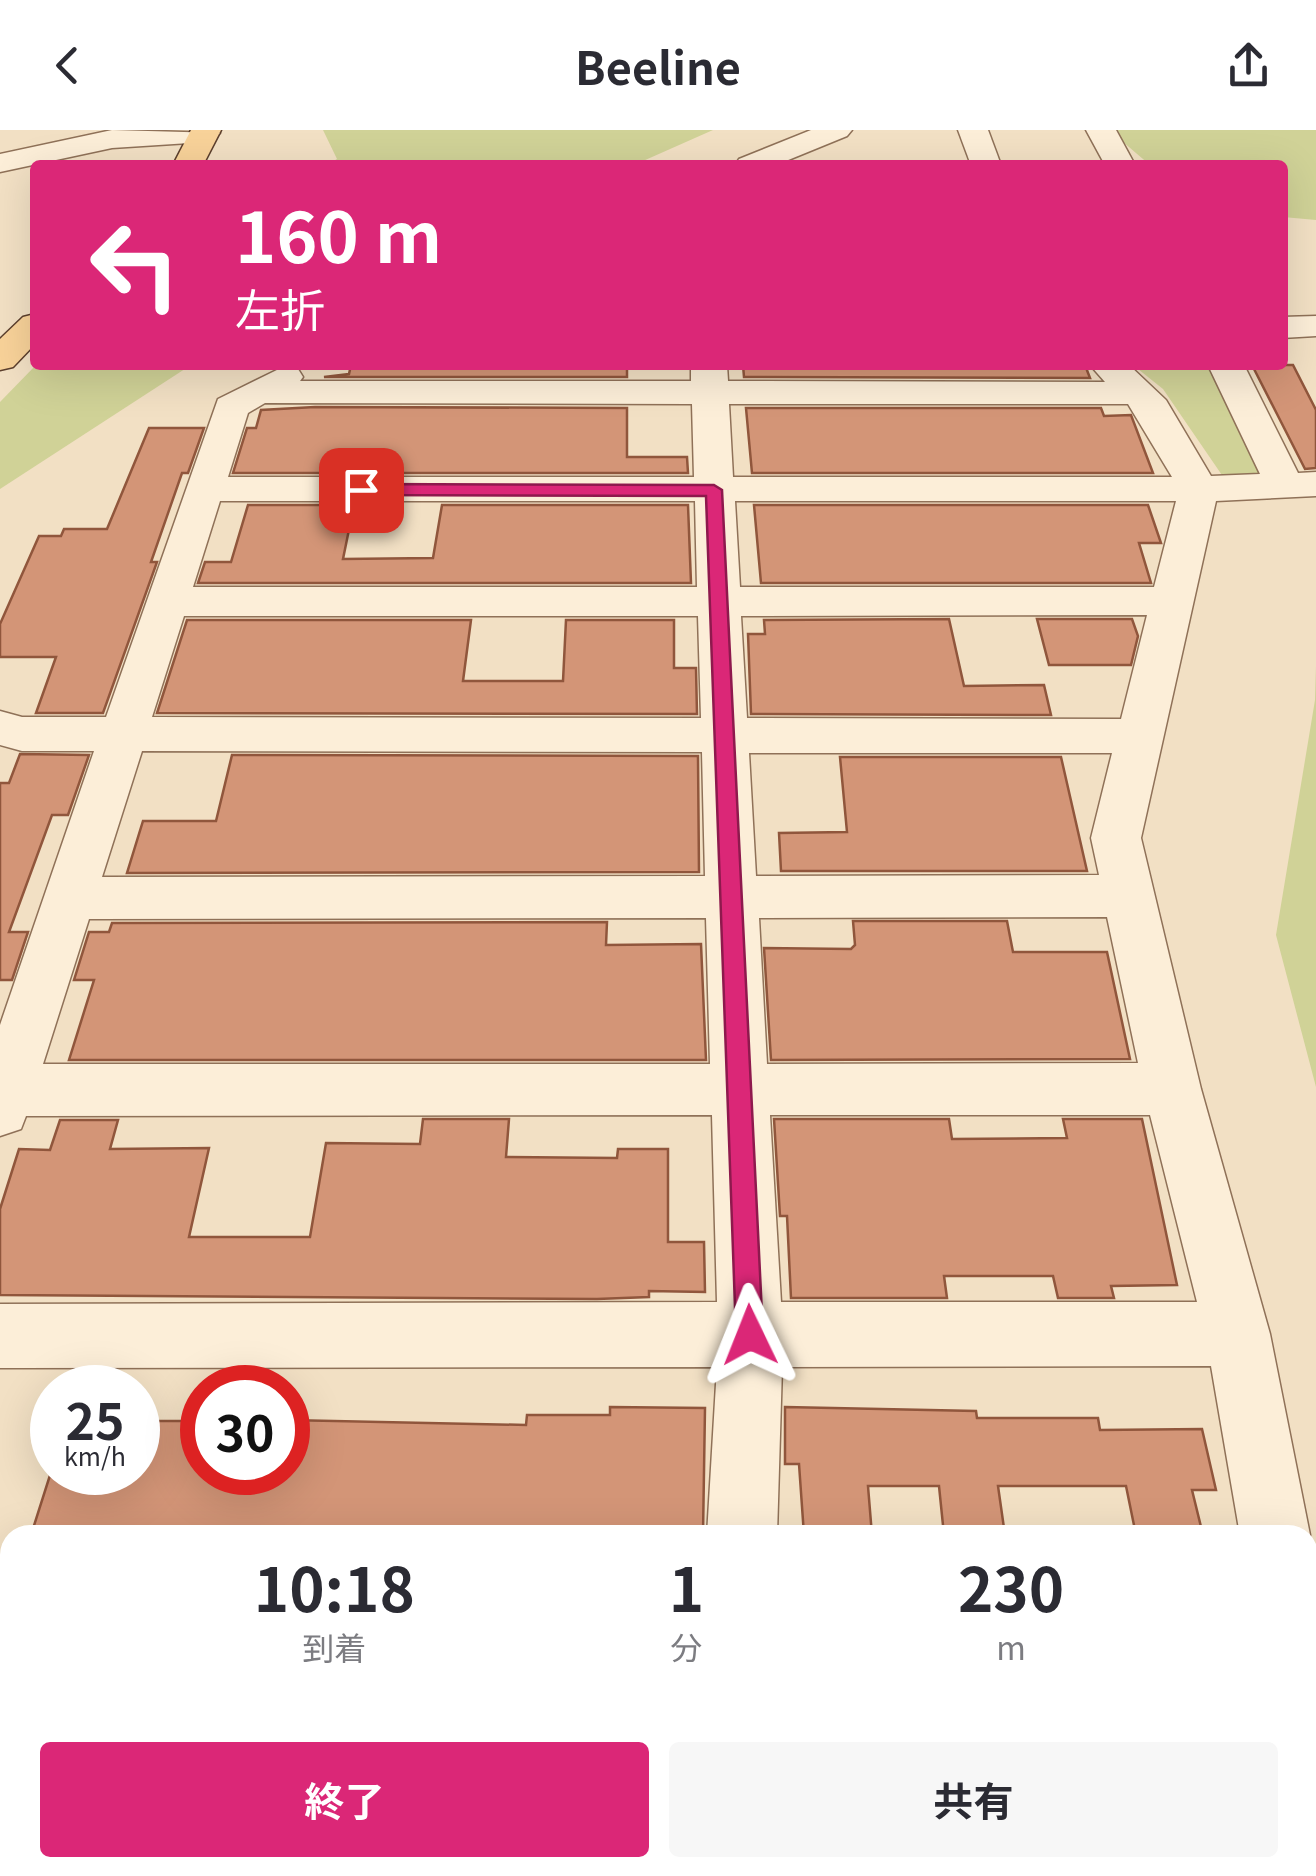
<!DOCTYPE html>
<html lang="ja">
<meta charset="utf-8">
<style>
:root{--surface:#fff;--page:#f7f7f7;--text:#2b2b33;--muted:#7c7c81;--accent:#db2777}
body{margin:0;font-family:Georgia,"Noto Sans JP",serif;background:var(--page);color:var(--text);height:100vh;display:flex;flex-direction:column;font-size:38px;white-space:nowrap}
*{box-sizing:border-box;margin:0}
p{font-size:32px;color:var(--muted)}
.icon{flex:none;width:55px;height:55px;fill:none;stroke:currentColor;stroke-width:2;stroke-linecap:round;stroke-linejoin:round}
.map{position:relative;flex:1;overflow:hidden}
.drawer{position:absolute;left:0px;top:1395px;width:1318px;height:352px;display:flex;flex-direction:column;background:var(--surface);border-radius:30px 30px 0 0;box-shadow:0 10px 40px #0002}
.drawer>*{flex:none}
.guide{position:absolute;left:30px;top:30px;width:1258px;height:210px;border-radius:10px;box-shadow:0 10px 40px #0002;background:#db2777;color:#fff;overflow:hidden}
.speed{position:absolute;left:30px;top:1235px;display:flex;gap:20px;font-size:50px;font-weight:700;text-align:center}
.speed>*{display:grid;place-content:center;width:130px;height:130px;border-radius:50%;background:var(--surface);box-shadow:0 10px 40px #0002;line-height:1}
.speed small{font-size:25px;font-weight:400}
.speed .limit{border:15px solid #d22;background:#fff;color:#111}
.pin{position:absolute;display:grid;place-items:center;width:85px;height:85px;color:#fff;margin:-42px;border-radius:20px;box-shadow:0 5px 15px #0006}
.me{position:absolute;width:110px;margin:-55px;rotate:358deg;stroke-linejoin:round;filter:drop-shadow(0 0 8px #0008)}
.turn{display:flex;align-items:center;gap:35px;height:210px;padding:0 40px;font-size:45px}
.turn .icon{width:130px;height:130px;stroke-width:2.5}
.turn b{display:block;font-size:70px;line-height:85px}
.eta{display:flex;justify-content:space-evenly;align-items:center;height:170px;text-align:center}
.eta b{font-size:60px;font-weight:700;line-height:70px}
.action{display:flex;gap:20px;margin-top:auto;padding:20px 40px}
.action a{flex:1;height:115px;border-radius:10px;background:var(--accent);color:#fff;font-size:40px;font-weight:700;line-height:115px;text-align:center}
.action a+a{background:var(--page);color:var(--text)}
header{display:flex;justify-content:space-between;align-items:center;height:130px;padding:0 40px;background:var(--surface);font-size:45px;font-weight:700}
.map>svg:first-child{display:block}
</style>
<header><svg class="icon" aria-label="back" viewBox="0 0 24 24"><path d="M15 5l-7 7 7 7"/></svg>Beeline<svg class="icon" aria-label="share" viewBox="0 0 24 24"><path d="M12 15V3M7 8l5-5 5 5M5 13v7h14v-7"/></svg></header>
<div class="map">
<svg width="1316" height="1746" viewBox="0 0 1316 1746">
<rect width="100%" height="100%" fill="#f2e0c4"/>
<!-- green -->
<g fill="#d0d297">
<polygon points="323,0 713,0 634,35 327,35 337,29"/>
<polygon points="1109,0 1316,0 1316,90 1283,87 1282,35 1150,35"/>
<polygon points="36,235 191,235 0,359 0,272"/>
<polygon points="1133,235 1213,235 1268,341 1257,348 1226,351 1163,259"/>
<polygon points="1316,536 1316,957 1276,805 1315,570"/>
</g>
<!-- building -->
<g fill="#d39577" stroke="#90563c" stroke-width="2.5">
<polygon points="351,235 627,235 627,247 324,247 349,244"/>
<polygon points="743,235 1085,235 1090,248 744,247"/>
<polygon points="1252,235 1293,235 1316,280 1316,338 1305,339"/>
<polygon points="315,277 627,278 627,327 687,327 688,343 233,343 247,298 256,298 261,280"/>
<polygon points="746,278 1101,278 1104,286 1131,285 1153,343 752,343"/>
<polygon points="149,298 204,298 188,343 182,343 151,432 157,432 103,583 36,583 56,527 0,527 0,494 39,406 61,406 64,399 107,399"/>
<polygon points="248,375 354,375 343,429 433,428 442,375 688,375 691,453 198,453 205,432 231,432"/>
<polygon points="754,375 1148,375 1161,413 1139,413 1151,453 761,453"/>
<polygon points="949,489 964,556 1044,555 1051,585 751,584 748,504 765,504 764,490"/>
<polygon points="1037,489 1132,489 1138,506 1131,535 1049,535"/>
<polygon points="187,490 471,490 463,551 563,551 566,490 674,490 674,538 696,538 697,584 157,583"/>
<polygon points="20,624 89,625 68,685 52,685 9,802 28,802 12,850 0,850 0,653 9,653"/>
<polygon points="232,625 698,626 699,742 127,743 143,691 216,691"/>
<polygon points="840,627 1061,627 1087,741 781,741 779,703 847,702"/>
<polygon points="853,791 1007,791 1013,822 1107,822 1130,929 771,930 764,818 851,819 855,815"/>
<polygon points="607,792 606,815 701,814 706,930 69,930 94,850 74,850 89,802 109,802 112,793"/>
<polygon points="423,989 509,989 506,1027 617,1028 618,1019 668,1019 668,1112 704,1112 705,1162 649,1161 649,1167 597,1169 0,1165 0,1079 19,1019 50,1020 60,990 118,990 110,1019 209,1018 189,1107 310,1107 326,1013 420,1014"/>
<polygon points="774,989 949,989 952,1009 1067,1008 1063,989 1142,989 1177,1155 1111,1156 1114,1168 1058,1168 1053,1146 944,1146 947,1168 791,1168 787,1086 780,1086"/>
<polygon points="610,1277 705,1278 703,1405 31,1405 51,1342 138,1342 138,1291 202,1291 202,1342 288,1342 288,1290 526,1295 527,1285 610,1285"/>
<polygon points="785,1277 976,1281 977,1288 1098,1288 1100,1300 1202,1299 1216,1360 1192,1360 1203,1405 1136,1405 1126,1356 998,1356 1005,1405 944,1405 939,1356 868,1356 872,1405 804,1405 799,1334 785,1334"/>
</g>
<g fill="none" stroke-linecap="round" stroke-linejoin="round">
<defs>
<g id="minor">
<polygon points="112,0 220,3 205,12 112,18 0,42 0,24"/>
<polygon points="811,0 852,0 847,6 776,35 735,35 739,29"/>
<polygon points="958,0 988,0 1001,35 971,35"/>
<polygon points="1086,0 1116,0 1135,35 1105,35"/>
<polygon points="1316,186 1316,206 1282,208 1282,187"/>
<path d="M691,235H727L728,251L1105,252L1090,235H1129L1166,270L1211,346L1260,344L1208,235H1244L1298,343L1316,342V366L1216,371L1141,708L1201,959L1270,1204L1310,1405L1308,1412V1405H1240L1211,1236L782,1237L777,1405H707L717,1237L0,1238V1174L717,1172L712,985L26,986L21,999L0,1006V895L94,621H22L0,615V581L22,587H106L218,269L285,236L298,239L303,247L300,251H691ZM265,273L692,274L694,347H228L248,283ZM729,274H1128L1172,347H733ZM220,371H695L697,457H193ZM735,371H1176L1154,457H740ZM1147,485L1121,589L747,588L741,486ZM184,486H698L701,588L152,587ZM142,621L702,622L705,746L102,747ZM749,623H1112L1091,708L1099,745L756,746ZM1107,787L1138,933L767,934L759,788ZM706,788L710,934H43L89,789ZM770,985H1150L1197,1172H781Z"/>
<rect x="0" y="1487" width="10" height="74"/>
<polygon points="652,1738 732,1738 731,1746 651,1746"/>
<polygon points="1152,1738 1232,1738 1229,1746 1149,1746"/>
</g>
<g id="major">
<polygon points="191,0 221,0 203,35 173,35"/>
<polygon points="35,184 35,214 13,237 0,240 0,209 23,187"/>
</g>
</defs>
<!-- minor casing -->
<use href="#minor" stroke="#8f7158" stroke-width="3"/>
<!-- major casing -->
<use href="#major" stroke="#5c3f2d" stroke-width="3"/>
<!-- minor -->
<use href="#minor" fill="#fceed8" fill-rule="evenodd"/>
<!-- major -->
<use href="#major" fill="#f8d299" fill-rule="evenodd"/>
</g>
<!-- route -->
<polygon fill="#db2777" stroke="#8e194d" stroke-width="2.5" points="714,355 722,360 763,1205 759,1214 750,1218 740,1214 736,1205 706,366 361,365 353,360 361,354"/>
</svg>
<div class="speed"><div>25<small>km/h</small></div><div class="limit">30</div></div>
<div class="pin" style="left:361px;top:360px;background:#d93025"><svg class="icon" aria-label="arrive" viewBox="0 0 24 24"><path d="M6 21V4h12l-3 4 3 4H6"/></svg></div>
<svg class="me" style="left:750px;top:1205px" viewBox="-20 -20 40 40"><path d="M0-17L14 15 0 8-14 15z" fill="#db2777" stroke="#fff" stroke-width="4"/></svg>
<div class="guide">
<div class="turn"><svg class="icon" aria-label="left" viewBox="0 0 24 24"><path d="M17 20v-9H6M10 6l-5 5 5 5"/></svg><div><b>160 m</b>左折</div></div>
</div>
<section class="drawer">
<div class="eta">
<div><b>10:18</b><p>到着</p></div>
<div><b>1</b><p>分</p></div>
<div><b>230</b><p>m</p></div>
</div>
<div class="action"><a>終了</a><a>共有</a></div>
</section>
</div>
